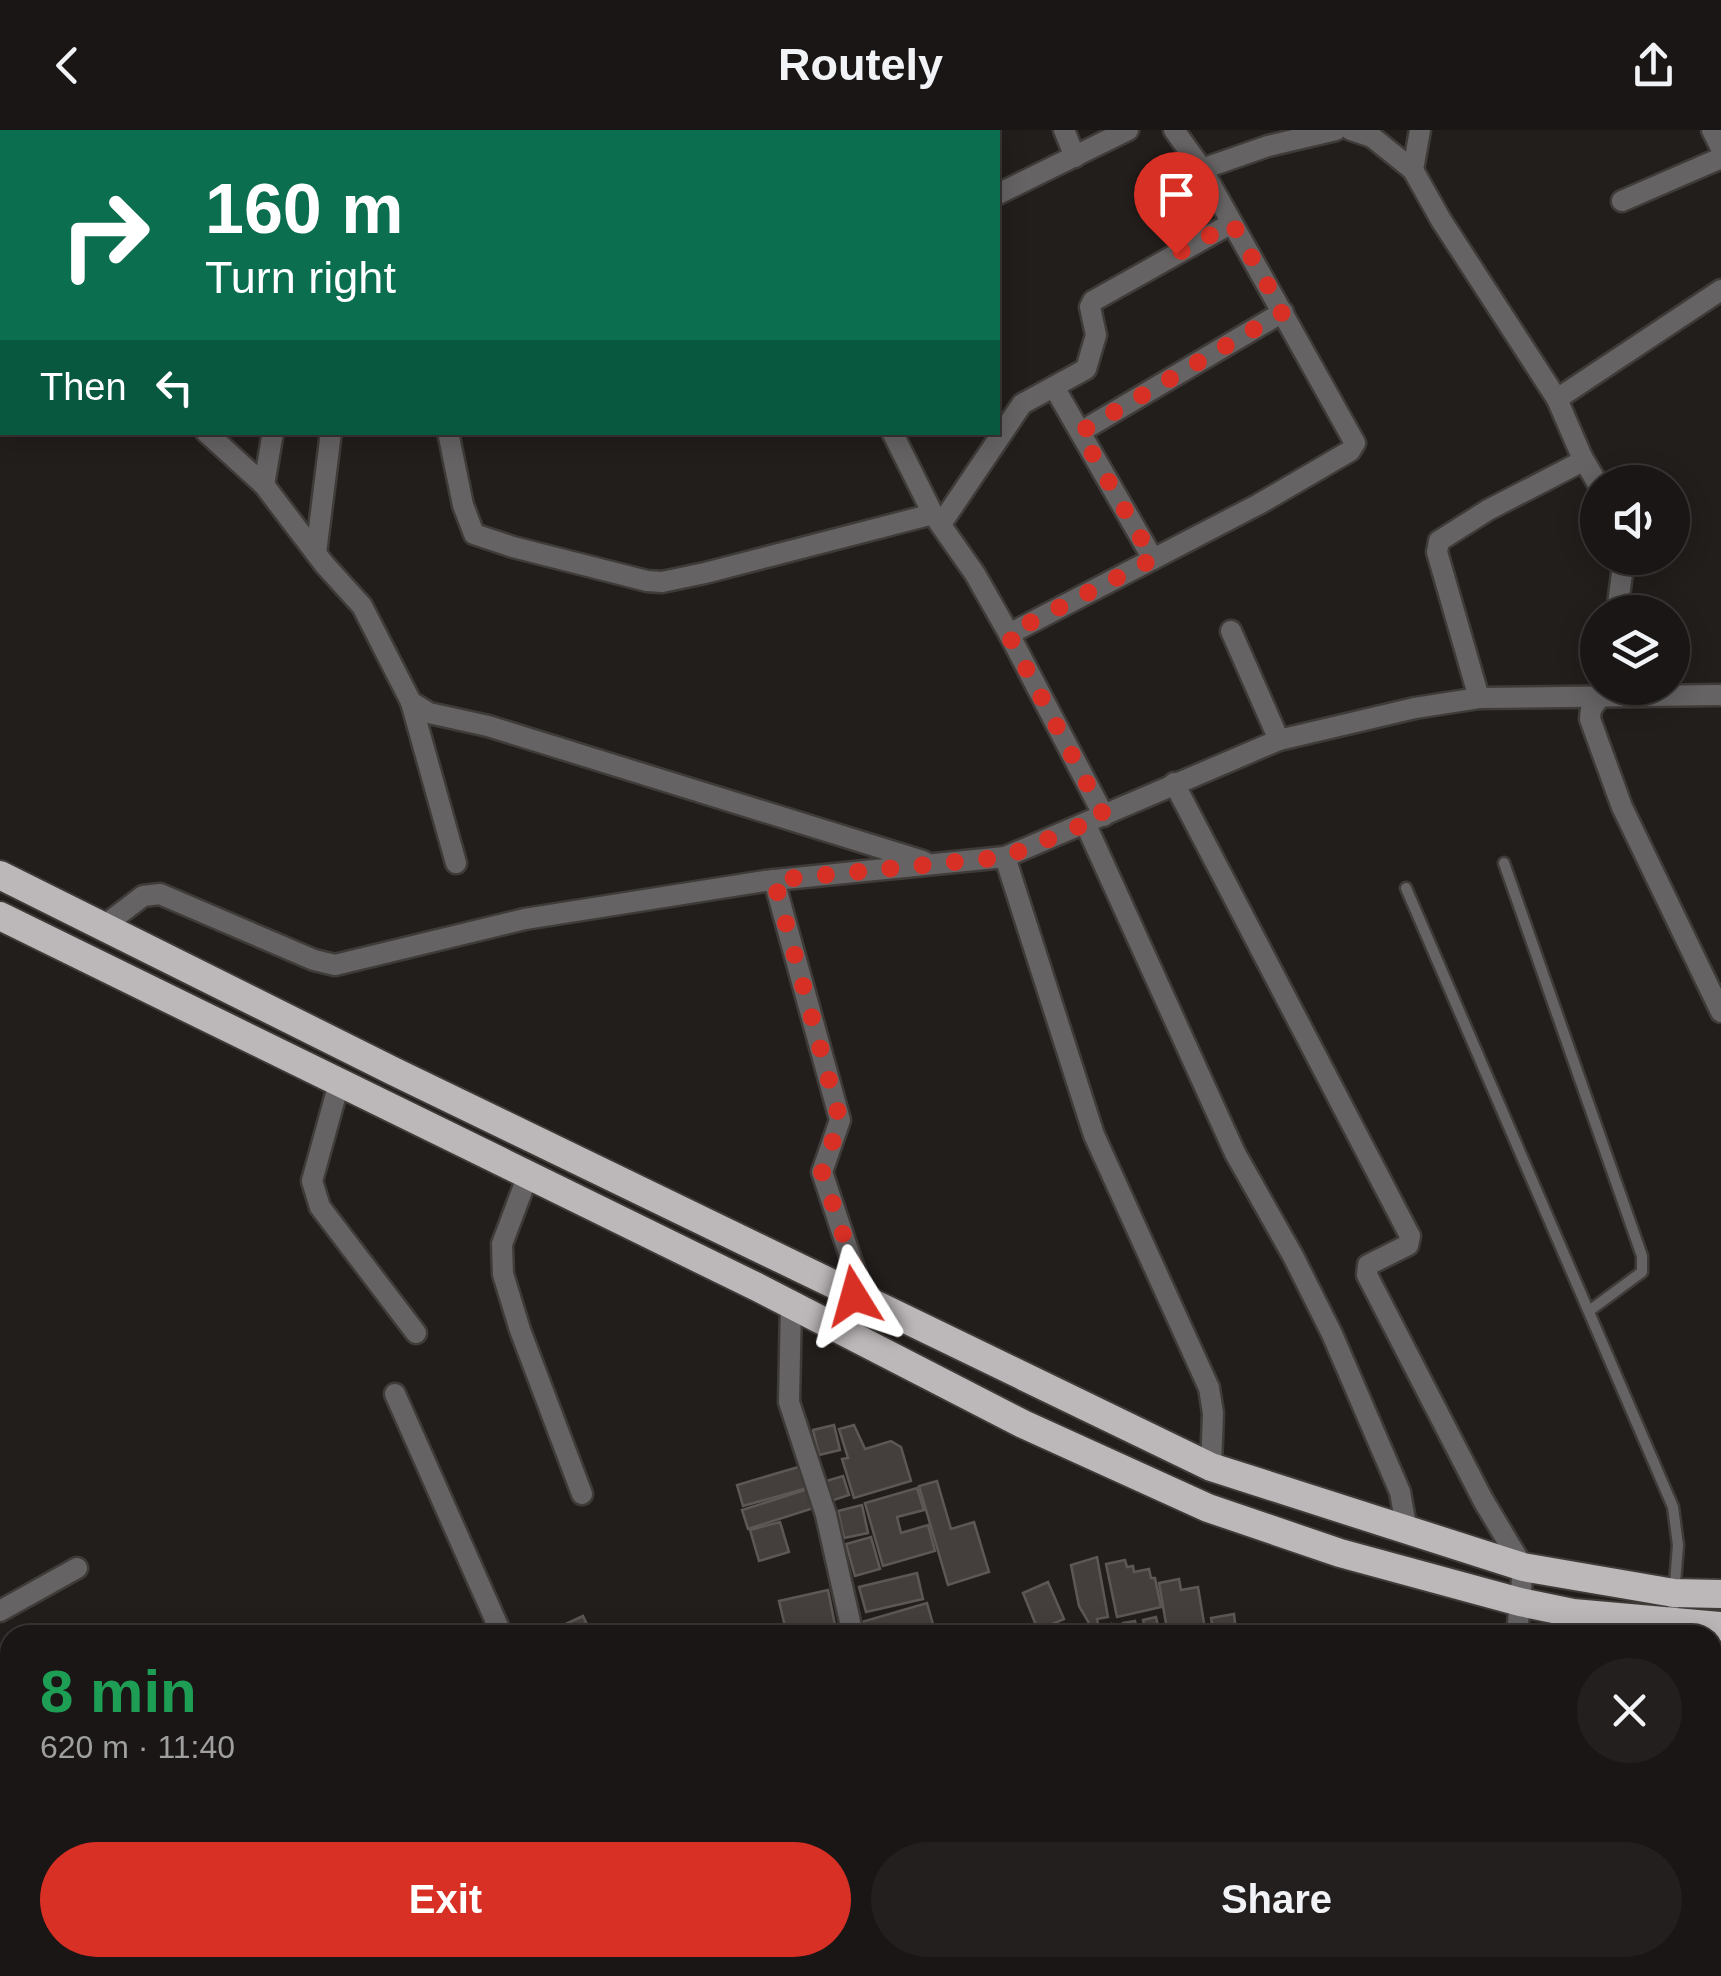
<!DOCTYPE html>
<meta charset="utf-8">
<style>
:root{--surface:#1a1615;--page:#231f1e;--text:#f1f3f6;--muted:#9f9fa0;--line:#383534;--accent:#d93025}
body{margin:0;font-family:Helvetica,sans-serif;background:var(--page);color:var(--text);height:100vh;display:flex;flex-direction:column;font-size:38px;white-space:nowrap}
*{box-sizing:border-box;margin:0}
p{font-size:32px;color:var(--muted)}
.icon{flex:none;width:55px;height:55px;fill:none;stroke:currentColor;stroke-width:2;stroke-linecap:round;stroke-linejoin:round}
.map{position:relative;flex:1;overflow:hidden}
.side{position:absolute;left:0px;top:1495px;width:1722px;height:352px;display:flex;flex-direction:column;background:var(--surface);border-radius:30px 30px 0 0;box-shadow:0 5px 25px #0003,0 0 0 2px var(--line)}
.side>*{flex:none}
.guide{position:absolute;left:0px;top:0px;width:1000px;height:305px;box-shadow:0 5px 25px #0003,0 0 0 2px var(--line);background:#0b6e4f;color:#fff;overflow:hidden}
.tools{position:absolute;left:1580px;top:335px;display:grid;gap:20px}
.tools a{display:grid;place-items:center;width:110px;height:110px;border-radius:50%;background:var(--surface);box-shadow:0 5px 25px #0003,0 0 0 2px var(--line);font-size:50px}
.pin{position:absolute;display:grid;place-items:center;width:85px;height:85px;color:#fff;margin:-102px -42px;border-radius:50% 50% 50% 0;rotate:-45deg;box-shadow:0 0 10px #0007}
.pin .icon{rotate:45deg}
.me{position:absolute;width:110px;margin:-55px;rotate:352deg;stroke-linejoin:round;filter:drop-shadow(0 0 8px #0008)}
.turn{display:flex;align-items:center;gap:35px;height:210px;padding:0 40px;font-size:45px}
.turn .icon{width:130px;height:130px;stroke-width:2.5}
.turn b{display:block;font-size:70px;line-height:85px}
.then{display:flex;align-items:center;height:95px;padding:0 40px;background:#0003;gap:20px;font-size:38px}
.round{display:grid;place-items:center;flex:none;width:105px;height:105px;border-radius:52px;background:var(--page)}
.headline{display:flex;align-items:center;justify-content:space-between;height:170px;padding:0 40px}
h1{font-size:60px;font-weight:800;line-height:75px;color:#1e9e55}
.cta{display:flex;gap:20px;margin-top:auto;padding:20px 40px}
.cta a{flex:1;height:115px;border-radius:60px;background:var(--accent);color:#fff;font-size:40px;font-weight:800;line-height:115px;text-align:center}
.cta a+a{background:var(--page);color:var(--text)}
header{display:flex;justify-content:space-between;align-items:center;height:130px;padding:0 40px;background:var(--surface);font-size:45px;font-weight:800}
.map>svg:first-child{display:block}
</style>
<header><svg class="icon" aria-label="back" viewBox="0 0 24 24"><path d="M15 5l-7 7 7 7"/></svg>Routely<svg class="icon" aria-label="share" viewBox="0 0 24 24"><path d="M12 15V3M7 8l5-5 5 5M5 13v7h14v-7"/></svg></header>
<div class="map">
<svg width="1721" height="1846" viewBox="0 0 1721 1846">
<rect width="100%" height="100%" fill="#221e1c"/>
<!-- building -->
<g fill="#443f3d" stroke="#5d5856" stroke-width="2.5">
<polygon points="834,1295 840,1320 819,1325 813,1300"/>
<polygon points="854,1295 865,1319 891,1311 901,1317 911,1351 854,1368 842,1329 848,1328 839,1299"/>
<polygon points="805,1335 811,1357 743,1376 737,1355"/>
<polygon points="843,1346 849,1365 831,1371 826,1351"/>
<polygon points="937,1351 951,1399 974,1392 989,1442 948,1455 919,1356"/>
<polygon points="811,1358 817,1377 748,1399 742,1380"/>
<polygon points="917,1358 924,1380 897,1387 901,1403 928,1395 935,1421 883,1436 865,1373"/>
<polygon points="862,1375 868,1403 844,1408 838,1381"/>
<polygon points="780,1392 789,1422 759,1431 750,1400"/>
<polygon points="871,1407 880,1439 855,1446 846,1414"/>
<polygon points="1097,1427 1108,1487 1097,1489 1098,1494 1090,1495 1079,1476 1071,1435"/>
<polygon points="1125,1430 1127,1437 1133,1436 1134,1442 1149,1439 1151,1448 1155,1448 1161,1477 1117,1487 1106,1434"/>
<polygon points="917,1443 923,1469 866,1482 859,1457"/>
<polygon points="1179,1449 1181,1460 1198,1457 1206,1505 1168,1505 1159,1453"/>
<polygon points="1048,1452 1064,1489 1038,1500 1023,1463"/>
<polygon points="828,1460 837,1505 787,1505 779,1471"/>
<polygon points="927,1473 936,1505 861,1505 858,1493"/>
<polygon points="1234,1484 1236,1501 1259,1497 1261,1505 1268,1505 1214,1505 1211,1488"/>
<polygon points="583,1486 592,1505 542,1505"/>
<polygon points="1156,1487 1160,1505 1114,1505 1113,1496 1116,1500 1124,1498 1123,1493 1135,1491 1136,1496 1144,1494 1143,1490"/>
<polygon points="623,1838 679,1838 659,1846 627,1846"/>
<polygon points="796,1838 830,1838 834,1846 800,1846"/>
<polygon points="871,1838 944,1838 945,1840 932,1846 875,1846"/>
<polygon points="1094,1838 1140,1838 1144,1846 1098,1846"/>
<polygon points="1169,1838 1270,1838 1252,1846 1184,1846 1181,1840 1172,1844"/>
</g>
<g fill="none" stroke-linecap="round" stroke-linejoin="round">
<defs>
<g id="service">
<polyline points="1504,733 1642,1126 1642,1142 1589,1181"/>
<polyline points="1406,758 1673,1377 1678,1415 1672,1491"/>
</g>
<g id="minor">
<polyline points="713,0 715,2"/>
<polyline points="805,0 806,2"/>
<polyline points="904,0 906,2"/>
<polyline points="1064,0 1075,27"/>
<polyline points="1351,0 1372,7 1413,40 1441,90 1557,269 1582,327 1577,334 1488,380 1439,411 1437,422 1479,568"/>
<polyline points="1712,0 1721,18"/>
<polyline points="345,2 348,0"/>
<polyline points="1202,39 1268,16 1336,0"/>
<polyline points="1413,40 1420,0"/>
<polyline points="998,64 1128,0"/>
<polyline points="1622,71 1721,28"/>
<polyline points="0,212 2,213"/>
<polyline points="1054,257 1153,429"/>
<polyline points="1557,269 1721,160"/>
<polyline points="206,302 264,355 324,434 362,476 411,572 429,583 488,596 923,731"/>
<polyline points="448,302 463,375 474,404 513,417 647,451 662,452 705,443 933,384"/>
<polyline points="892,302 933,384 975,444 1009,504 1104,686"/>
<polyline points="1080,302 1283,182"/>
<polyline points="1582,327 1598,354"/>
<polyline points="264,355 273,302"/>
<polyline points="941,394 1022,274 1086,239 1096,205 1090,177 1093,171 1232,93"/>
<polyline points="316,423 331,302"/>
<polyline points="1617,482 1624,428"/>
<polyline points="1231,501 1279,610"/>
<polyline points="1009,504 1259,374 1350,321 1355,313 1202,39 1174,0"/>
<polyline points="1604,562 1591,579 1590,589 1622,677 1721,882"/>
<polyline points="411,572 456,733"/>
<polyline points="1174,653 1410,1106 1408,1115 1368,1135 1367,1145 1483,1370 1523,1437 1517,1505"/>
<polyline points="1086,695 1235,1023 1293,1126 1332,1204 1400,1362 1407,1401"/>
<polyline points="1005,727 1094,1005 1209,1258 1213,1283 1211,1337"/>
<polyline points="774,750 840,990 822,1042 857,1147 854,1165"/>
<polyline points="105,795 143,766 160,764 314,830 335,835 525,789 765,751 1005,727 1279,610 1415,578 1479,568 1721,565"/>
<polyline points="339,953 312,1051 320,1077 416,1203"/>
<polyline points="528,1045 502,1114 503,1144 520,1200 582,1364"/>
<polyline points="395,1264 502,1505"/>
<polyline points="0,1481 77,1438"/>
<polyline points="0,1562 10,1602"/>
<polyline points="1712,1682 1721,1687"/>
<polyline points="57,1838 61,1846"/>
<polyline points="376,1838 380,1846"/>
<polyline points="582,1838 586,1846"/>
<polyline points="715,1838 719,1846"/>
<polyline points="1299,1838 1301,1846"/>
<polyline points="1346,1838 1349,1846"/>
</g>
<g id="tertiary">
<polyline points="791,1175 789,1272 826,1385 853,1505"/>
<polyline points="1038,1838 1042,1846"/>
</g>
<g id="secondary">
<polyline points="1712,1513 1721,1510"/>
<polyline points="0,1752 10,1751"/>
<polyline points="0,1773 10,1771"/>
</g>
<g id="trunk">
<polyline points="0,745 393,941 1211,1337 1523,1437 1674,1463 1721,1464"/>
<polyline points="0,786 759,1158 1023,1294 1208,1378 1340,1423 1520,1472 1573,1483 1721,1496"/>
</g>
</defs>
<!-- service casing -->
<use href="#service" stroke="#3f3b39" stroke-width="15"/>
<!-- minor casing -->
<use href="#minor" stroke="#3f3b39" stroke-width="25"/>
<!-- tertiary casing -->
<use href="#tertiary" stroke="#3f3b39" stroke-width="25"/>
<!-- secondary casing -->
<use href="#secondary" stroke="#3f3b39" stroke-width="25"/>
<!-- trunk casing -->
<use href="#trunk" stroke="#3f3b39" stroke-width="32"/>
<!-- service -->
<use href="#service" stroke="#666364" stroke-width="10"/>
<!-- minor -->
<use href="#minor" stroke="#666364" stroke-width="20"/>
<!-- tertiary -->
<use href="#tertiary" stroke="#666364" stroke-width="20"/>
<!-- secondary -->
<use href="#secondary" stroke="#8e8b8c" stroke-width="20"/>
<!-- trunk -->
<use href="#trunk" stroke="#bcb7b8" stroke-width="28"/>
</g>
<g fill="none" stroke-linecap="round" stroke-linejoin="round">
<!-- route -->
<polyline stroke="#d93025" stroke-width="18" stroke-dasharray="0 32.4" points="854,1166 857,1146 822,1042 840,990 774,750 1005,727 1104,686 1008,504 1153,429 1080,302 1283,182 1232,93 1176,124"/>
</g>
</svg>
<div class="tools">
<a><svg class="icon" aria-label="sound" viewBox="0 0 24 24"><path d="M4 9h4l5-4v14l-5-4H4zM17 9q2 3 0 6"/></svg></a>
<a><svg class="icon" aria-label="layers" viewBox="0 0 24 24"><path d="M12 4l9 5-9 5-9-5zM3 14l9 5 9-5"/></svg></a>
</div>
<div class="pin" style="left:1176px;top:124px;background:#d93025"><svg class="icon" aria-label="arrive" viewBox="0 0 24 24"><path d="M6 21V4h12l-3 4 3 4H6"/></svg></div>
<svg class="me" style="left:854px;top:1166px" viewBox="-20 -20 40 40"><path d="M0-17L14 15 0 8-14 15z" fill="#d93025" stroke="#fff" stroke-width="4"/></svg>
<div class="guide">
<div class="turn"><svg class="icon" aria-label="right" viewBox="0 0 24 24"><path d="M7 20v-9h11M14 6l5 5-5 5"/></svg><div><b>160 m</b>Turn right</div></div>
<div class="then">Then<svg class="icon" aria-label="left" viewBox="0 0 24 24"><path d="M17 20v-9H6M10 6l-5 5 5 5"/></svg></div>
</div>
<section class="side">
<div class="headline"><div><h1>8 min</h1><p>620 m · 11:40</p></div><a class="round"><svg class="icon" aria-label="close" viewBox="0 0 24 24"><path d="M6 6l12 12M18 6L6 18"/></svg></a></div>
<div class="cta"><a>Exit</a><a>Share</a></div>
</section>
</div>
